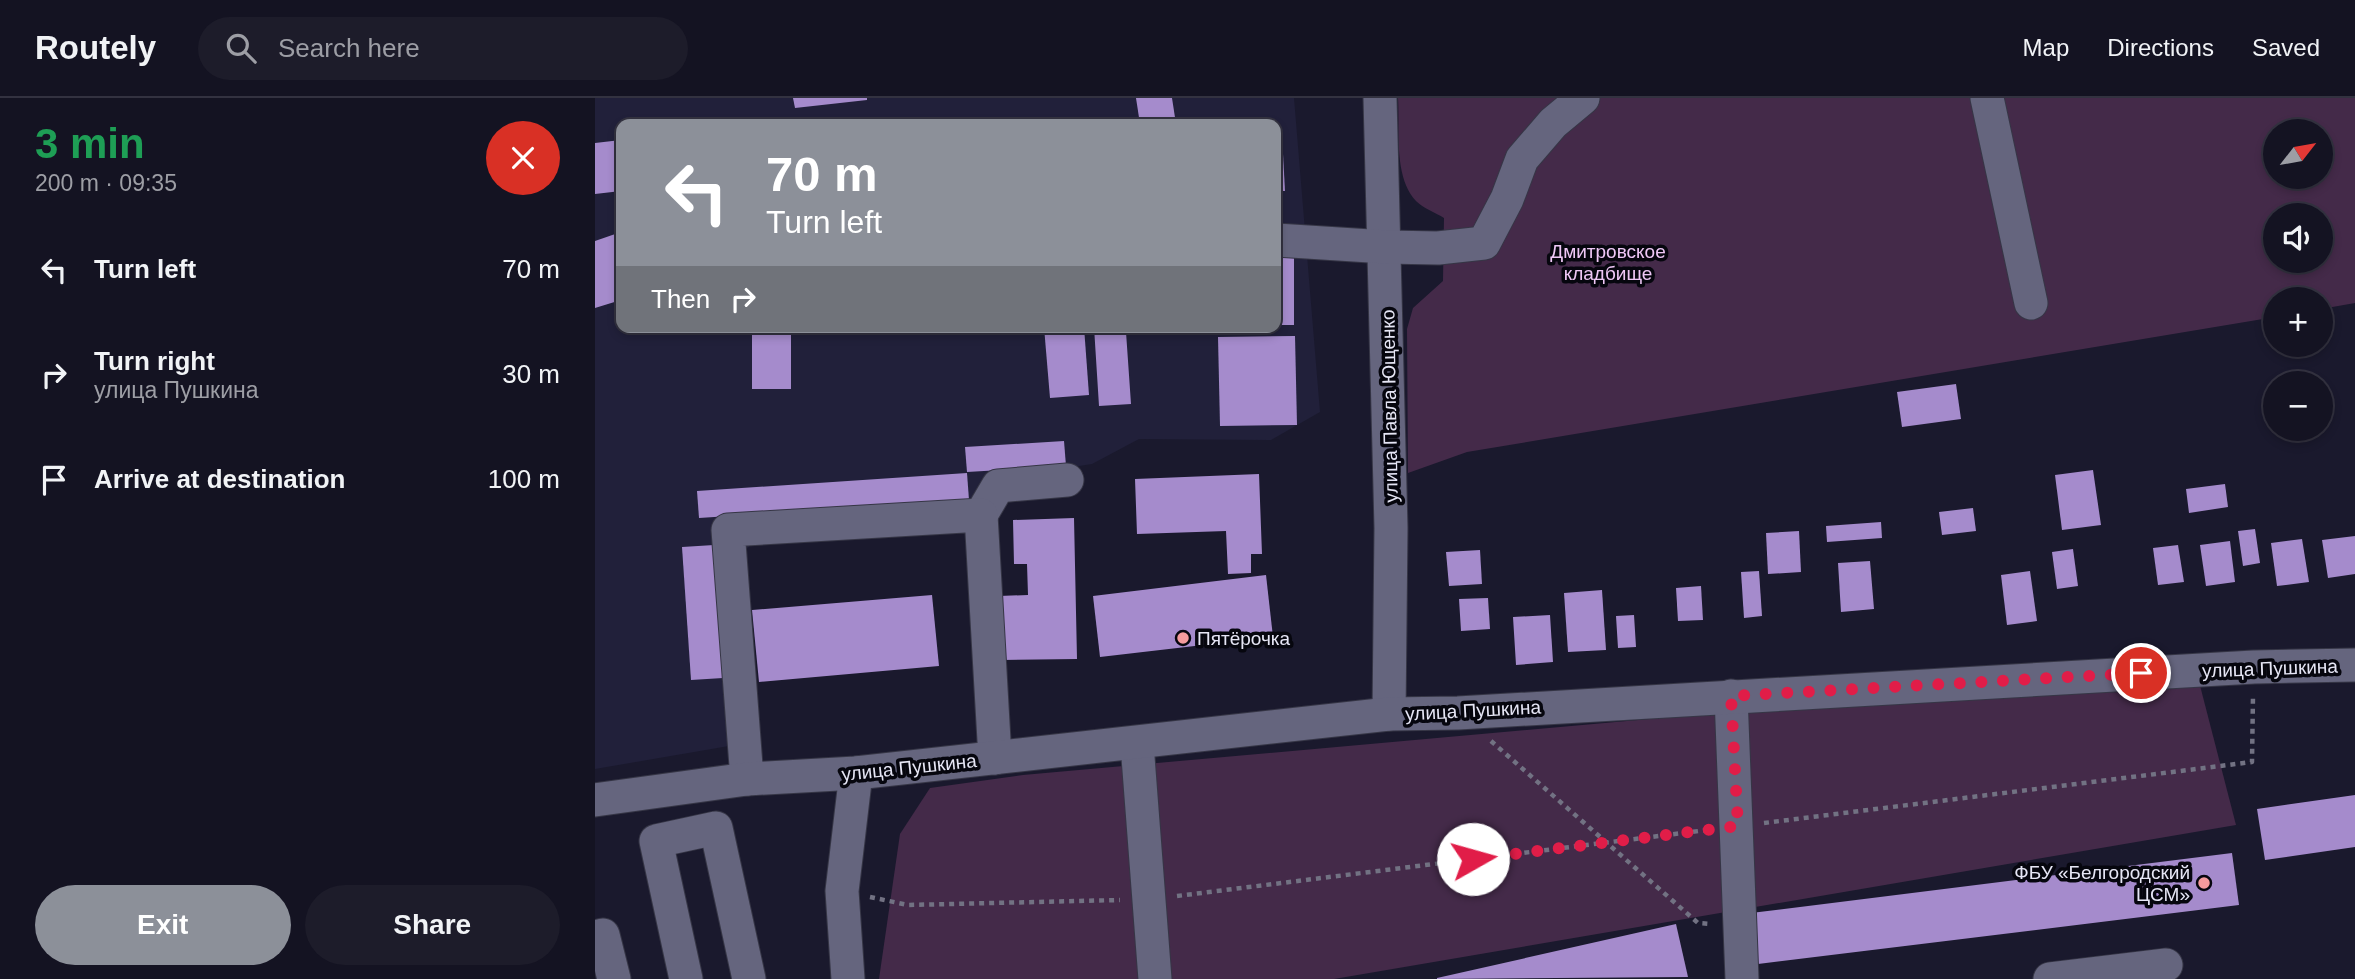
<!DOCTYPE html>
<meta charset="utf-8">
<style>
:root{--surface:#141322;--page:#1d1c2a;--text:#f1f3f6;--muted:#9d9ea5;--line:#333240;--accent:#8c9099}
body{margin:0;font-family:Arial,sans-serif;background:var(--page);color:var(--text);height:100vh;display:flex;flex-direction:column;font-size:26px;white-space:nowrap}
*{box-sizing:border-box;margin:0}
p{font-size:23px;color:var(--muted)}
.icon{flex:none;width:38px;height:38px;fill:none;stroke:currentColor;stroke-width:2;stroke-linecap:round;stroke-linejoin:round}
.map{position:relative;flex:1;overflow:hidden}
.details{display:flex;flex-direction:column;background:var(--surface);width:595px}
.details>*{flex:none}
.top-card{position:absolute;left:21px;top:21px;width:665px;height:214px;border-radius:14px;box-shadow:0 4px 10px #0003,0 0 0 2px var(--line);background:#8c9099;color:#fff;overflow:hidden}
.needle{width:46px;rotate:59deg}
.fabs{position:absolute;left:1668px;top:21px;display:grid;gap:14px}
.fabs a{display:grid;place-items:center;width:70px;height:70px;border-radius:50%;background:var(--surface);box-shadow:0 4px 10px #0003,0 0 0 2px var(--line);font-size:35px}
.pin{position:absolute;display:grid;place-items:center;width:60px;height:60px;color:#fff;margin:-30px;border:4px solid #fff;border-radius:50%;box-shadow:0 2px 7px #0007}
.me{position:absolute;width:77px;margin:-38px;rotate:83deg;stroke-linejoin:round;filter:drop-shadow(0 0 5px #0008)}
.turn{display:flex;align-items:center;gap:24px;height:147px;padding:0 35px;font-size:32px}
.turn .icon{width:91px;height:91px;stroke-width:2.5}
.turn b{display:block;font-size:49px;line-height:60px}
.then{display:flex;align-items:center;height:66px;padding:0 35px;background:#0003;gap:14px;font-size:26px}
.round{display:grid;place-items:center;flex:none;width:74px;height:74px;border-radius:37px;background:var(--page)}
.overview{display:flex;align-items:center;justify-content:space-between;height:119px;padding:0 35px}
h1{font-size:42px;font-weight:700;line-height:52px;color:#1e9e55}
.action{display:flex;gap:14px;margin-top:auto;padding:14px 35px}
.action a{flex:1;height:80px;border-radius:42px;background:var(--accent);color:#fff;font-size:28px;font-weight:700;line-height:80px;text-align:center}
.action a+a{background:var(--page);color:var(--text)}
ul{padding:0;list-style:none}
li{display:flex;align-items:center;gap:21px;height:105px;padding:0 35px}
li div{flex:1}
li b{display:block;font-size:26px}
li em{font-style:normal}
header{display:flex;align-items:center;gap:42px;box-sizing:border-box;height:98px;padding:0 35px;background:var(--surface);border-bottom:2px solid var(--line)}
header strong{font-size:33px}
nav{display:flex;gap:38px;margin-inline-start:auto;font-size:24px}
.search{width:490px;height:63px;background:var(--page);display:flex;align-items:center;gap:18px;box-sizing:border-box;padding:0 24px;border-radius:38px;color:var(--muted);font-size:26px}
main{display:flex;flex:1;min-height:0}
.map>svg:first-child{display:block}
</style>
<header>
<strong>Routely</strong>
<div class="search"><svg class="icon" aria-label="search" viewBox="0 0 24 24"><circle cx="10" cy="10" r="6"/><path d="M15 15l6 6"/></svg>Search here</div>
<nav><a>Map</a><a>Directions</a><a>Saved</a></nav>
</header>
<main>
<section class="details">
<div class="overview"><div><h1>3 min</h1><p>200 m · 09:35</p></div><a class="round" style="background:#d93025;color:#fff"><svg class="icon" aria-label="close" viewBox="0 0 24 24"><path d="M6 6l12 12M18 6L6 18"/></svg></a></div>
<ul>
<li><svg class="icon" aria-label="left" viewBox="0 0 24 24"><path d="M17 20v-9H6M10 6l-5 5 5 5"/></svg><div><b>Turn left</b></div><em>70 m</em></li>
<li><svg class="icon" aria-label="right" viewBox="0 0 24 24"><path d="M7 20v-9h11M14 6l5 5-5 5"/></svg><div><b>Turn right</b><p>улица Пушкина</p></div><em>30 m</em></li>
<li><svg class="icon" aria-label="arrive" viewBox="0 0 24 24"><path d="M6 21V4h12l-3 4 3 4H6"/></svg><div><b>Arrive at destination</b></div><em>100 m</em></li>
</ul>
<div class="action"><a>Exit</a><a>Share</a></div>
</section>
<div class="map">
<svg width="1760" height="881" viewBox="0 0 1760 881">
<rect width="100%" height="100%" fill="#1a192d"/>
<!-- built -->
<path fill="#21203a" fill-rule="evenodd" d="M0,0H699L725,314L676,342L544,341L497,366L406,380L370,406L180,421L149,454L134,648L0,671ZM26,26H681V229H26Z"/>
<!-- green -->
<g fill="#442a49" fill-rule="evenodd">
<path d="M803,0H1760V205L1726,211V201H1680V219L872,354L813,375L812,231L818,210L848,183L849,120C841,115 828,110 821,103C798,78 805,31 803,0ZM1680,33H1726V79H1680ZM1680,117H1726V163H1680Z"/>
<polygon points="1601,572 1641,727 739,881 284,881 305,736 335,690 428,677"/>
</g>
<!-- building -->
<g fill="#a58bcc">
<polygon points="198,0 272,0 272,2 200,10"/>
<polygon points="541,0 577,0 581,26 545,26"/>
<polygon points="681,37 687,37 690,93 681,93"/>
<polygon points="26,42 26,93 0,96 0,45"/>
<polygon points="26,134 26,202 0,210 0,143"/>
<rect x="681" y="157" width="18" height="70"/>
<rect x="157" y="229" width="39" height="62"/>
<polygon points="449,229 489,229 494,297 455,300"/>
<polygon points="499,229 543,229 543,233 531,234 536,306 504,308"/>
<polygon points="700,238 702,327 625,328 623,239"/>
<polygon points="1361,286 1366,321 1307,329 1302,294"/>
<polygon points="469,343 471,368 372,374 370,349"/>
<polygon points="1498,372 1506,427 1467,432 1460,377"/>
<polygon points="372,375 374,402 104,420 102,393"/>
<polygon points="664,376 667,456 656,456 656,475 633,476 631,433 542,436 540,381"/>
<polygon points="1630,386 1633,409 1594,415 1591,391"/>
<polygon points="1378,410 1381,433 1347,437 1344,414"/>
<polygon points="479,420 482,561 406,562 404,498 433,497 432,466 419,466 418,422"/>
<polygon points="1286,424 1287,440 1232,444 1231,428"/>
<polygon points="1660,431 1665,465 1648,468 1643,433"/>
<polygon points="1204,433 1206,474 1173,476 1171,435"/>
<polygon points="1760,438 1760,476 1733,480 1727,442"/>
<polygon points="1707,441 1714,484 1682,488 1676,445"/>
<polygon points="1635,443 1640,484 1611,488 1605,447"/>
<polygon points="119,447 128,580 96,582 87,449"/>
<polygon points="1583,447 1589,484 1563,487 1558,450"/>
<polygon points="1478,451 1483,488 1462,491 1457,454"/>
<polygon points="885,452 887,486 854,488 851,454"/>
<polygon points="1275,463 1279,511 1246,514 1243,465"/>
<polygon points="1164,473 1167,518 1149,520 1146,474"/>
<polygon points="1435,473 1442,523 1412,527 1406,477"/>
<polygon points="671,477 678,539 505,559 498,498"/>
<polygon points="1106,488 1108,522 1083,523 1081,490"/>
<polygon points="1007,492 1011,552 973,554 969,495"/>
<polygon points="337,497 344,568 164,584 157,512"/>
<polygon points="893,500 895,531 866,533 864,501"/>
<polygon points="955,517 958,564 921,567 918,519"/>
<polygon points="1039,517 1041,549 1023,550 1021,518"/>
<polygon points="1760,697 1760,749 1670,762 1662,711"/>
<polygon points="1637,755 1644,807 1163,866 1156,815"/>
<polygon points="1081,826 1093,879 842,881 842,880"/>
</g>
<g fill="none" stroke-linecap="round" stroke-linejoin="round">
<defs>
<g id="minor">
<polyline points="785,0 796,430 794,616"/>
<polyline points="1392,0 1436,205"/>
<polyline points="681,142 791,149 843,150 889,145 912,101 927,61 958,25 988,0"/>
<polyline points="386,417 403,388 472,382"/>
<polyline points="1136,598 1147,881"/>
<polyline points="542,646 560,881"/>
<polyline points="152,681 133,432 386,417 400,660"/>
<polyline points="0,702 152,681 261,675 794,616 863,615 1659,569 1760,567"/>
<polyline points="0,839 8,837 19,881"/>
<polyline points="91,881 61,743 121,730 154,881"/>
<polyline points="253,881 247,793 261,675"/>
<polyline points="1455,881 1571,867"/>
</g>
</defs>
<!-- minor casing -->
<use href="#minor" stroke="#363646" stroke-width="35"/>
<!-- path -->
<g stroke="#727283" stroke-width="4.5" stroke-dasharray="5 5" stroke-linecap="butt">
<polyline points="896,643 1103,825 1116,826"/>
<polyline points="1169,725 1657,664 1658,597"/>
<polyline points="582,798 1112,732"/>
<polyline points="275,799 313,807 525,802"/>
</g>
<!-- minor -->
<use href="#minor" stroke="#65657e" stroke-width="33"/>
</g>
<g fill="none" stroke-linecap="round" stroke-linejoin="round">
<!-- route -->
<polyline stroke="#e11d48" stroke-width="12" stroke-dasharray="0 21.6" points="878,761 1143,728 1136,598 1546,575"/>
</g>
<!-- markers -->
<g fill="#f59b9d" stroke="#06060e" stroke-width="2.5">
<circle cx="588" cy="540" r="7"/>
<circle cx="1609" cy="785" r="7"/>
</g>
<g text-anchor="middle" stroke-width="7" stroke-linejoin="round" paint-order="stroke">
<!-- park labels -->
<g font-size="19" fill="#efc7f6" stroke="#06060e">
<text x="1013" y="160">Дмитровское<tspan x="1013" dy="22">кладбище</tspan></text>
</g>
<!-- street labels -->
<g font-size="19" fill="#e6e6f5" stroke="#06060e">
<text transform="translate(794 308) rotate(-91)" y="7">улица Павла Ющенко</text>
<text transform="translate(1675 570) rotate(-2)" y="7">улица Пушкина</text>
<text transform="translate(878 612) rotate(-3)" y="7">улица Пушкина</text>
<text transform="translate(314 669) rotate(-6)" y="7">улица Пушкина</text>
</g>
<!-- poi labels -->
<g font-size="19" fill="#e6e6f5" stroke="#06060e" text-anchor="start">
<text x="602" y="547">Пятёрочка</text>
<text x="1595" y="781" text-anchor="end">ФБУ «Белгородский<tspan x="1595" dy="22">ЦСМ»</tspan></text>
</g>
</g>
</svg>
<div class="fabs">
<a><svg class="needle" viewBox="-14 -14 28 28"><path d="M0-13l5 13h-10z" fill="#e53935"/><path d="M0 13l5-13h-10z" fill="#9d9ea5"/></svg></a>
<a><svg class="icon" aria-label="sound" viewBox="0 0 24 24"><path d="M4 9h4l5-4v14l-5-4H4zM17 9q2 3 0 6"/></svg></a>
<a>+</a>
<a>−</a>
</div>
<div class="pin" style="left:1546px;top:575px;background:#d93025"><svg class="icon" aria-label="arrive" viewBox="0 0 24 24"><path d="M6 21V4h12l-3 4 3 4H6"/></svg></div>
<svg class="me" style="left:878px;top:761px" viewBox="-20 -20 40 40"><circle r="19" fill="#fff"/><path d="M0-13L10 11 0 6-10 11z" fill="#e11d48"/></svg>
<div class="top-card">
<div class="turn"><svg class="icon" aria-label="left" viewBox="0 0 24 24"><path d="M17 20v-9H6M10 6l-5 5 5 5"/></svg><div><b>70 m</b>Turn left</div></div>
<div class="then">Then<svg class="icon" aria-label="right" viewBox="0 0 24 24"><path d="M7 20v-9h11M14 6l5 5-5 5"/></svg></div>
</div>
</div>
</main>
